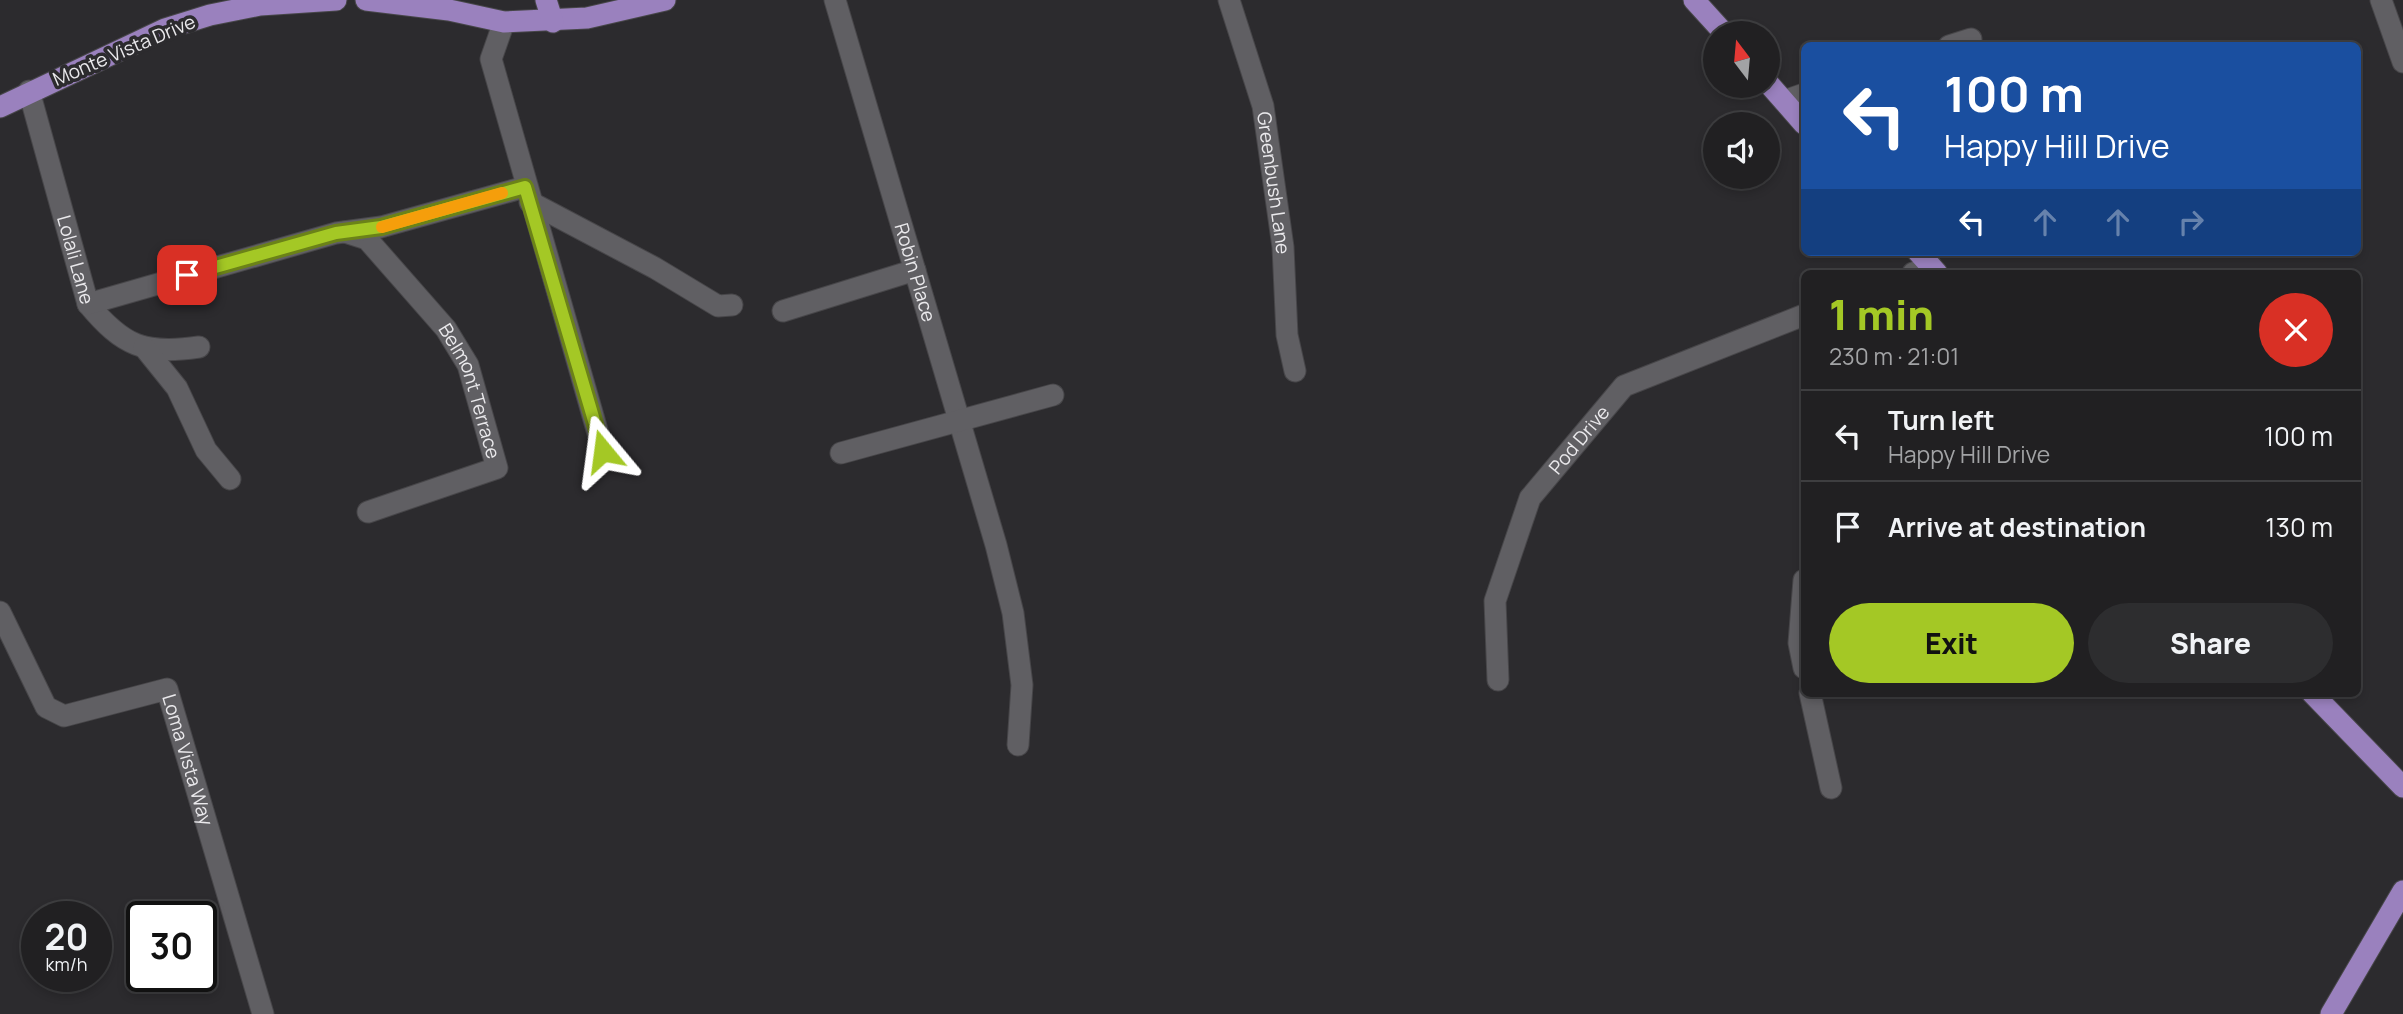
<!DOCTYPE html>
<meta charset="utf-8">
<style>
:root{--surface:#212022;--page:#2d2d2f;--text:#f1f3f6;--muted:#a2a3a5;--line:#3e3e40;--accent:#a4c825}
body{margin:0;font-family:Manrope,sans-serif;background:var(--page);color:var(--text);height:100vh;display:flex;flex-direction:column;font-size:26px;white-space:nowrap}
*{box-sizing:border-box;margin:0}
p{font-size:23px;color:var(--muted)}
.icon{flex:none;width:38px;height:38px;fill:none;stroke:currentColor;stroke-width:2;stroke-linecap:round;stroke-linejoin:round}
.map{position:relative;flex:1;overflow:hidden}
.panel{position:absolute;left:1801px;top:270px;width:560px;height:427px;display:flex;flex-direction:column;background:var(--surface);border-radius:10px;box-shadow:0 4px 10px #0003,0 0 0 2px var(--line)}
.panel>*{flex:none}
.banner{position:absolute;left:1801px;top:42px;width:560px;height:214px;border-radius:10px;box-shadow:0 4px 10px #0003,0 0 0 2px var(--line);background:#1a4fa0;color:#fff;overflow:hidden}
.needle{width:46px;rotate:344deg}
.fabs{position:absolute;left:1703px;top:21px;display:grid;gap:14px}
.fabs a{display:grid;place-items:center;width:77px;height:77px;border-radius:50%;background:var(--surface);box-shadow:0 4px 10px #0003,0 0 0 2px var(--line);font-size:35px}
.speed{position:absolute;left:21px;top:901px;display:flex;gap:14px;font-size:35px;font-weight:700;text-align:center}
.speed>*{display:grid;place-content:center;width:91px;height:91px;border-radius:50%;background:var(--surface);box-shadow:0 4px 10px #0003,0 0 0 2px var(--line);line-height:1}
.speed small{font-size:18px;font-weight:400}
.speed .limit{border:4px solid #111;border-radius:10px;background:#fff;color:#111}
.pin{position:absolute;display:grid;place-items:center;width:60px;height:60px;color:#fff;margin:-30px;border-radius:14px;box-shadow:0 4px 10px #0006}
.me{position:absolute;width:77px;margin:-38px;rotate:344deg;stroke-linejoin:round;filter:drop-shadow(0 0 5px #0008)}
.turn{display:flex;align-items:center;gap:24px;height:147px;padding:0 28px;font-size:32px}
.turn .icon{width:91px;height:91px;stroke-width:2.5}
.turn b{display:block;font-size:49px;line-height:60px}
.lanes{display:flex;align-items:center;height:66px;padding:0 28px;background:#0003;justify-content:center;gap:35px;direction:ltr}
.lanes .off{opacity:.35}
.round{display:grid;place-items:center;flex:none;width:74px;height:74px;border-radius:37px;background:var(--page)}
.summary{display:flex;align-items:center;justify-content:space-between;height:119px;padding:0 28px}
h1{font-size:42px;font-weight:800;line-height:52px;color:var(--accent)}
.primary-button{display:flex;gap:14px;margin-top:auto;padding:14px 28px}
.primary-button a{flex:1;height:80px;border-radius:42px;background:var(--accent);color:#111;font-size:28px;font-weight:800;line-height:80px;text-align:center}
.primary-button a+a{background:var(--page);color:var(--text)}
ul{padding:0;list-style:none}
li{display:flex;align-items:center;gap:21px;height:91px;padding:0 28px;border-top:2px solid var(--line)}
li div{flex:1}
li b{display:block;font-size:26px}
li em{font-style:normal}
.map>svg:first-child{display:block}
</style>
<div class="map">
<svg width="2403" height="1014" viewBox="0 0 2403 1014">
<rect width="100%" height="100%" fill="#2c2b2e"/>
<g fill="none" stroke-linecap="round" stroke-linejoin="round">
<defs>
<g id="minor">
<path id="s1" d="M835,0L996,545L1013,613L1022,685L1018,745"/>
<path id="s2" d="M1229,0L1263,106L1283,247L1287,335L1295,371"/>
<polyline points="2381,0 2403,62"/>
<polyline points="504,22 491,59 603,451"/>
<polyline points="1949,46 1971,39"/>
<path id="s3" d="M29,91L88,304C123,346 144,355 199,347"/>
<polyline points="1784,101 1804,94"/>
<polyline points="530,202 655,268 718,306 732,305"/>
<path id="s4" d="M345,232L367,239L446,329L468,365L497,468L368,512"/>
<polyline points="1913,273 1931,266"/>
<polyline points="88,304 336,233 381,227 525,187"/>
<polyline points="783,311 915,270"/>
<polyline points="144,347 177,388 206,450 230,479"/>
<polyline points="841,453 1053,395"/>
<polyline points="1804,580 1799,643 1804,668"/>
<path id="s5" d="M0,612L46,707L64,716L167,689L263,1014"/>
<path id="s6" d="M1498,680L1495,601L1530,498L1624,386L1804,315"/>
<polyline points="1810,693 1831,788"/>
</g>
<g id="major">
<polyline points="366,0 449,10 504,22 587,18 665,0"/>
<polyline points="546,0 553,22"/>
<polyline points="1694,0 1724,33"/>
<polyline points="1768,83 1804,124"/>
<polyline points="0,107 165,29 210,15 260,5 336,0"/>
<polyline points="1918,252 1937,273"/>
<polyline points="2312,693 2403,787"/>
<polyline points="2331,1014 2403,891"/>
</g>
</defs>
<!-- minor casing -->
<use href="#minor" stroke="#474649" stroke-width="23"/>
<!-- major casing -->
<use href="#major" stroke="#474649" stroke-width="23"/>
<!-- minor -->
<use href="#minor" stroke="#605f63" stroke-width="21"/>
<!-- major -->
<use href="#major" stroke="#9a81be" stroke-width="21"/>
</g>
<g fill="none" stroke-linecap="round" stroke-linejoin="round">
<defs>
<polyline id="route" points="187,275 336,233 381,227 525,187 603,451"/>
</defs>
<!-- route casing -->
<use href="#route" stroke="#6b8218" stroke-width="18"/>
<!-- route -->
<use href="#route" stroke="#a4c825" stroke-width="12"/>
<!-- slow -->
<polyline stroke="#f59e0b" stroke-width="12" points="382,227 502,193"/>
</g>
<g text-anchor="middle" stroke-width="7" stroke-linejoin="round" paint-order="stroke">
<!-- street labels -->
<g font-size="19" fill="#eae9ec" stroke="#2c2b2e">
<text transform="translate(124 50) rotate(-23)" y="7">Monte Vista Drive</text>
<text dy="7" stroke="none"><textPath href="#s2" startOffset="189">Greenbush Lane</textPath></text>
<text dy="7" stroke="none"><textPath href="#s3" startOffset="175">Lolali Lane</textPath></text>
<text dy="7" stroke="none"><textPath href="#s1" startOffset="284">Robin Place</textPath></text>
<text dy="7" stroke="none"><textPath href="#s4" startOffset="210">Belmont Terrace</textPath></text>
<text dy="7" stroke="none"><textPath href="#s6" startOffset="264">Pod Drive</textPath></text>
<text dy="7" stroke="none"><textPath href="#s5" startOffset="306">Loma Vista Way</textPath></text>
</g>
</g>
</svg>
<div class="fabs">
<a><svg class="needle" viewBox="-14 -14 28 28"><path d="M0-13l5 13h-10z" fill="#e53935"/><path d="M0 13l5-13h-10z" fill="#a2a3a5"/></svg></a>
<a><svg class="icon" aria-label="sound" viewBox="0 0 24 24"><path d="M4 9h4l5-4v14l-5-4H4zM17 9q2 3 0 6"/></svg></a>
</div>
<div class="speed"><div>20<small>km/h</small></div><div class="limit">30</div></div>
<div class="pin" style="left:187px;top:275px;background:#d93025"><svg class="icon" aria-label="arrive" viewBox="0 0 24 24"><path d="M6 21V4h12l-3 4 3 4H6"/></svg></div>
<svg class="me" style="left:603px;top:451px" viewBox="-20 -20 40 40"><path d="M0-17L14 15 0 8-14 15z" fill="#a4c825" stroke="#fff" stroke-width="4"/></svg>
<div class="banner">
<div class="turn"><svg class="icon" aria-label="left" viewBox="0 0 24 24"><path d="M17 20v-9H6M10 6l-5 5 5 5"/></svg><div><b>100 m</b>Happy Hill Drive</div></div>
<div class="lanes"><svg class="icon" aria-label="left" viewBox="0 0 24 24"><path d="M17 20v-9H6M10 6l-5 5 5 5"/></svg><svg class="icon off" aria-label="ahead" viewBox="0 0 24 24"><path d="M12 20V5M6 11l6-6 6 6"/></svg><svg class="icon off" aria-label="ahead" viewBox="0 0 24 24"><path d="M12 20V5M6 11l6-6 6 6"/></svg><svg class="icon off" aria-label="right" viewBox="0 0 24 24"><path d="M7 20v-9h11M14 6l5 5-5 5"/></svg></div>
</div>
<section class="panel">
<div class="summary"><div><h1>1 min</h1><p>230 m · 21:01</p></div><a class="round" style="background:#d93025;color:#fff"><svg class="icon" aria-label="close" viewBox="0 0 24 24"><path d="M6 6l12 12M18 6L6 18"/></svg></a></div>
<ul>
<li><svg class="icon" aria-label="left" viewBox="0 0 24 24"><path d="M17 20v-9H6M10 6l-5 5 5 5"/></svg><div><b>Turn left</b><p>Happy Hill Drive</p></div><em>100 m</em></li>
<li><svg class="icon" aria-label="arrive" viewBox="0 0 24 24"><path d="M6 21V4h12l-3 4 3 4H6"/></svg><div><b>Arrive at destination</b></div><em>130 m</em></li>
</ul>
<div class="primary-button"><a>Exit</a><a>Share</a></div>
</section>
</div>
